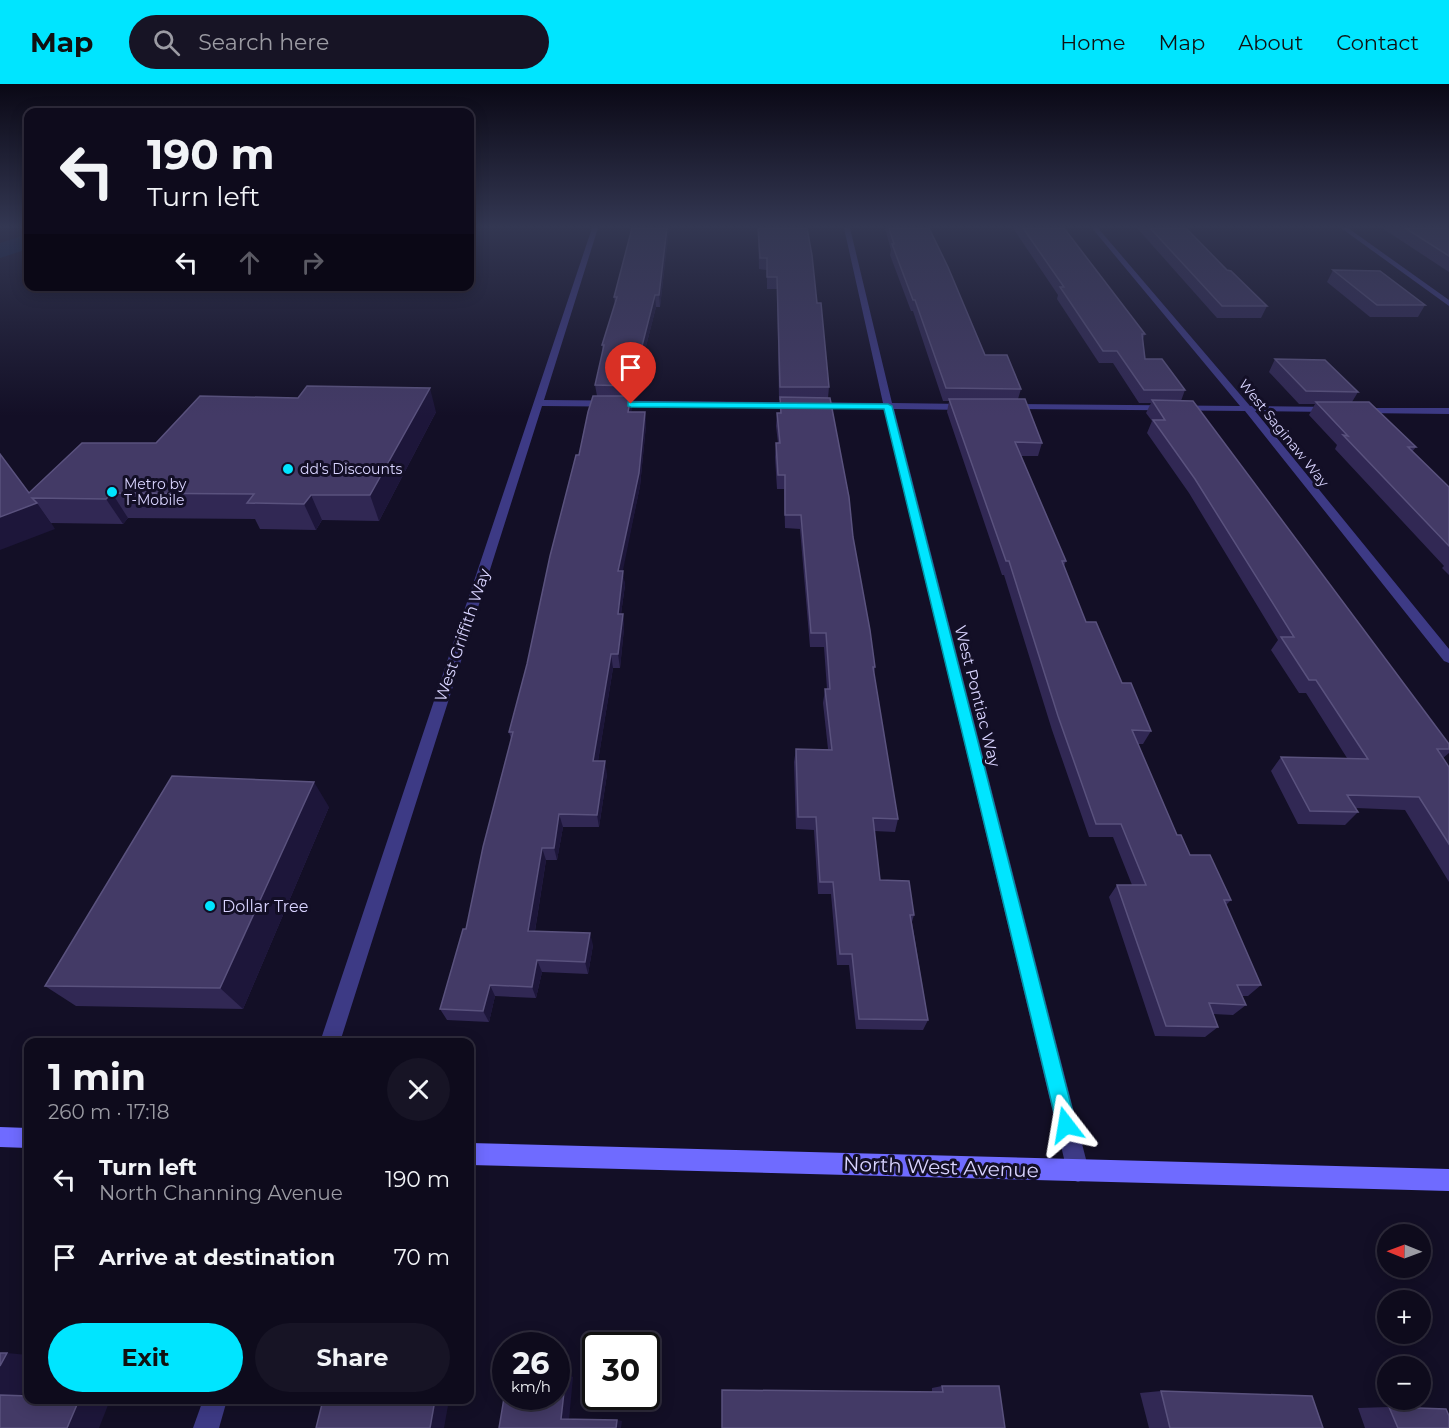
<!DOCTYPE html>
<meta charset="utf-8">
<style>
:root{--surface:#0e0b1c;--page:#171425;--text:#f1f3f6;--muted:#9b9ba3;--line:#2e2b3b;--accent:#00e5ff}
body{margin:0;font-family:Montserrat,sans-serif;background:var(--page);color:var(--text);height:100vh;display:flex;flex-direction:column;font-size:22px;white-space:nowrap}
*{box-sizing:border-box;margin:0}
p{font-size:20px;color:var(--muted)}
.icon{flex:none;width:33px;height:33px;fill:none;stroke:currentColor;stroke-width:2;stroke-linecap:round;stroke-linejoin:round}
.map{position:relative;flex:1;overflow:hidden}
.details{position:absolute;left:24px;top:954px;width:450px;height:366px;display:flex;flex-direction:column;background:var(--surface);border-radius:12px;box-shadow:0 3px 15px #0003,0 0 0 2px var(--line)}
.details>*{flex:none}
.guide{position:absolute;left:24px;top:24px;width:450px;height:183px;border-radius:12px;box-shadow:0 3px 15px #0003,0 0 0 2px var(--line);background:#0e0b1c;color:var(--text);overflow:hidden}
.needle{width:39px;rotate:271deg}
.buttons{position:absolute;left:1377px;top:1140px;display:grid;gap:12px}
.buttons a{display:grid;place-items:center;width:54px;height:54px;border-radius:50%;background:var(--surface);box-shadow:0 3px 15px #0003,0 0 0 2px var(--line);font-size:30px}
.speed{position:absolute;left:492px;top:1248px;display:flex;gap:12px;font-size:30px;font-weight:700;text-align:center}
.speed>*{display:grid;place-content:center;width:78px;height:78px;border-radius:50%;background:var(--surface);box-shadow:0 3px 15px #0003,0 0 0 2px var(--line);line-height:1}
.speed small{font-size:15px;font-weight:400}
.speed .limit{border:3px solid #111;border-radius:9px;background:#fff;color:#111}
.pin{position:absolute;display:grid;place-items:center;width:51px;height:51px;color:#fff;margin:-62px -26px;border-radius:50% 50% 50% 0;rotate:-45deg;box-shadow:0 0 6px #0007}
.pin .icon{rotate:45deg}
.me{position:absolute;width:66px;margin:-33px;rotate:346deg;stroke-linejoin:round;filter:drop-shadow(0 0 4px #0008)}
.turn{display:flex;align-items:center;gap:21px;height:126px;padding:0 24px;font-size:27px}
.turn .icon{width:78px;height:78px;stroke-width:2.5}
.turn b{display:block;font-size:42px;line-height:51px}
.lanes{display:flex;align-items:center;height:57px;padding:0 24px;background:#0003;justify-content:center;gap:30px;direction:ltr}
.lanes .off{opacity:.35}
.round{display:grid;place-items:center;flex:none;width:63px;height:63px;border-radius:32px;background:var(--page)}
.summary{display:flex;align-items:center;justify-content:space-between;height:102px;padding:0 24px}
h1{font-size:36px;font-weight:700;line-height:45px}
.cta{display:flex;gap:12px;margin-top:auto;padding:12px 24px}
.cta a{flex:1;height:69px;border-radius:36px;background:var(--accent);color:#111;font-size:24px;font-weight:700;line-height:69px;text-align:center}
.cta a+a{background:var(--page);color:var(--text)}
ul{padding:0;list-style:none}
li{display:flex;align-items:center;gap:18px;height:78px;padding:0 24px}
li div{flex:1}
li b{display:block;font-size:22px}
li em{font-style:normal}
header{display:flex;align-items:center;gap:36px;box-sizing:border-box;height:84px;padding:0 30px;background:var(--accent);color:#111}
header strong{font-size:28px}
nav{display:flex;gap:33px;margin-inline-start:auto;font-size:21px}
.search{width:420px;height:54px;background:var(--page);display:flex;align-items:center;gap:15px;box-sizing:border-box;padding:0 21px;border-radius:33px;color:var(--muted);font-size:22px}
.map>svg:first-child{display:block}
</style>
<header>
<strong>Map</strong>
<div class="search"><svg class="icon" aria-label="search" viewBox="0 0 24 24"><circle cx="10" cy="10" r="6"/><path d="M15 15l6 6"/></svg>Search here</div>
<nav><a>Home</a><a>Map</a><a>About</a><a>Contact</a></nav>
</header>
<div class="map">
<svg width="1449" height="1344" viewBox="0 0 1449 1344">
<rect width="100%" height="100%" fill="#130f26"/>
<!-- water -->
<polygon fill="#0a1f44" points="28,150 28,165 0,174 0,159"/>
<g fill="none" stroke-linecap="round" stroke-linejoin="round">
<!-- street -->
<g fill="#3d3a85" fill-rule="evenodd">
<polygon points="592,144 598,144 544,316 883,319 844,144 850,144 892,319 966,320 971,323 966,326 894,325 1089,1087 1086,1095 1078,1098 1070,1095 1067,1087 884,325 542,322 340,958 320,958"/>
<polygon points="1092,144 1098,144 1250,322 1335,323 1335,327 1332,328 1255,327 1449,565 1449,579 1444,577 1245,327 1005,325 1003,323 1008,320 1240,322"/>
<polygon points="1341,144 1348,144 1449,216 1449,222"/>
<polygon points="1356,324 1449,324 1449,330 1359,329 1356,328"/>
<polygon points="203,1316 227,1316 219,1344 193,1344"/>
</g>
<!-- secondary -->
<g fill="#6f6bff" fill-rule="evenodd">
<polygon points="0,1043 28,1044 28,1064 0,1063"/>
<polygon points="470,1059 1449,1085 1449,1107 470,1081"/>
</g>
</g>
<!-- wall -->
<g fill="#312854">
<polygon points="669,144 660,223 656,223 643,274 639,274 633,315 631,315 631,328 645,328 646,341 640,402 622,487 625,501 621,530 623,530 624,544 620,584 613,584 598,677 607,690 599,743 563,743 557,776 546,776 535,847 593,861 588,890 542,888 536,914 495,912 489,938 447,936 440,925 466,845 511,655 509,648 527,580 579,371 597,312 595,301 603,267 602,261 615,220 614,213"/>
<polygon points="758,144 807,144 829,303 828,314 875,583 874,590 898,735 895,748 874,747 880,796 914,831 912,838 928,936 923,946 856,945 849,881 837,881 831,810 818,810 814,746 796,745 794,678 796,665 828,665 823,619 825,605 827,605 824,563 810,563 800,445 785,444 784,405 777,405 775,373 776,359 778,359 776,342 777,329 780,329 780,316 779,316 777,205 767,205 767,186 759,185"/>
<polygon points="885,144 929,144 985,271 1021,305 1018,315 1042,359 1038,372 1021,372 1066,477 1064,482 1086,538 1151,647 1143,660 1138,660 1177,751 1190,771 1231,816 1226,821 1261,901 1248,912 1242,912 1246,921 1233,931 1213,930 1218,943 1205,953 1155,952 1109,813 1117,801 1132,801 1113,753 1089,753 1052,646 1004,491 1002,491 947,328 949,317 943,317 913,227 911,227 890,171 891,166"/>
<polygon points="1013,144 1064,144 1145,250 1143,255 1145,275 1185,306 1181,317 1449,660 1449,669 1443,674 1449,683 1449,798 1405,726 1356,724 1358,728 1345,741 1298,740 1271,687 1281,673 1347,674 1306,609 1299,609 1271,566 1278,556 1189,409 1147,349 1152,337 1146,329 1151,319 1139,319 1113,279 1099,279 1057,215 1058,211"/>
<polygon points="1137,144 1186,144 1227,186 1267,222 1261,234 1217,234"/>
<polygon points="1382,144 1449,144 1449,188"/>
<polygon points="1333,186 1425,221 1418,233 1370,233 1327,198"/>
<polygon points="1275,275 1358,308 1352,318 1416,363 1412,368 1449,403 1449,491 1442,484 1444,482 1335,365 1337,361 1309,331 1315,320 1299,320 1269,288"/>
<polygon points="436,328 379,437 322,436 316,446 260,445 255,435 128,434 123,440 51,439 55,445 29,409 156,359"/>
<polygon points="329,723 243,925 76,922 45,902"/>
<polygon points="942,1302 1005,1344 932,1308 932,1304"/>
<polygon points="1161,1307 1323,1344 1149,1344 1140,1309"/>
<polygon points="1389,1323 1449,1344 1365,1344 1358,1324"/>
</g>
<!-- shaded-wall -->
<g fill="#1d163a">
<polygon points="667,144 669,144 660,223 659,211"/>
<polygon points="655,211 656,223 643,274 642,262"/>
<polygon points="638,262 639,274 633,315 632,302"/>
<polygon points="430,304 436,328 379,437 370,411"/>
<polygon points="631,312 632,325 629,341 628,328"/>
<polygon points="645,328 646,341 640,402 620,501 618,487"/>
<polygon points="112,409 128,434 123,440 106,415"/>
<polygon points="311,411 322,436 316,446 304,420"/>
<polygon points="37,419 55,445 0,466 0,433"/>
<polygon points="623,487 625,501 619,544 618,530"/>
<polygon points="623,530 624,544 620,584 618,570"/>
<polygon points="611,570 613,584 596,690 593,677"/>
<polygon points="605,677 607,690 599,743 597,731"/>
<polygon points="314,698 329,723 243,925 220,904"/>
<polygon points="559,730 563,743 557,776 554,764"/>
<polygon points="542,764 546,776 533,859 528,847"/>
<polygon points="590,849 593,861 588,890 585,878"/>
<polygon points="537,876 542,888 536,914 532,903"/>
<polygon points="490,901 495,912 489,938 483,927"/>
<polygon points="7,1269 28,1271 28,1296 21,1312 0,1311 0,1282"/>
<polygon points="566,1290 573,1293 569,1336 561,1335"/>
<polygon points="79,1316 110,1316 99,1344 67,1344"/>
<polygon points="435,1316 449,1316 444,1344 430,1344"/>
<polygon points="617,1336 622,1337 621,1344 616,1344"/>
</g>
<!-- building -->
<g fill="#433a66" stroke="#5a527e" stroke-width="1.5">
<polygon points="632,144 667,144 659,211 655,211 642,262 638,262 632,302 595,301 604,261 602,261 617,213 614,213"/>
<polygon points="758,144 807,144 812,171 817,219 821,219 829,303 780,303 777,193 767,193 767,174 760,174"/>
<polygon points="889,144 929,144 948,183 985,271 1007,271 1021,305 946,304 915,216 913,216 892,160 894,160"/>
<polygon points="1023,144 1064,144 1145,250 1142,250 1145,275 1162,275 1185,306 1144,306 1117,267 1103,267 1060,203 1064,203"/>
<polygon points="1150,144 1186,144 1227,186 1231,187 1267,222 1222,222"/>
<polygon points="1405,144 1449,144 1449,172"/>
<polygon points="1333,186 1380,187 1425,221 1377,221"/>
<polygon points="1275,275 1325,276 1358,308 1306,307"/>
<polygon points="307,302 430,304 370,411 311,411 304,420 247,419 254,410 112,409 106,415 32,414 37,419 0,433 0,370 29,409 82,359 156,359 200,312 298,314"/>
<polygon points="593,312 631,312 628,328 645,328 639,389 618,487 623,487 618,530 623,530 618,570 611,570 593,677 605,677 597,731 559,730 554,764 542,764 528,847 590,849 585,878 537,876 532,903 490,901 483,927 440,925 463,845 466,845 483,763 513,648 509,648 527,580 550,472 576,371 579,371 588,328"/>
<polygon points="780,313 830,314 849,413 853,453 870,546 875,583 873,583 898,735 873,734 880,796 909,797 914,831 910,831 928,936 859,935 852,870 840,870 833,798 820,798 816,733 798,733 796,665 832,666 825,605 830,605 826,549 811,549 801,431 785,431 785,391 778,391 776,359 780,359 777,329 781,329"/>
<polygon points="949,315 1025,315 1042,359 1015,358 1066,477 1062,477 1086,538 1096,538 1122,599 1131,599 1151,647 1132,646 1177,751 1181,751 1190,771 1210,771 1231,816 1224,816 1261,901 1237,901 1246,921 1209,919 1218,943 1166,942 1117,801 1146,801 1121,740 1096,740 1058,632 1009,477 1006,477"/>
<polygon points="1152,316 1193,317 1449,660 1449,665 1437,665 1449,683 1449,760 1419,713 1347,711 1358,728 1310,727 1281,673 1368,675 1316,596 1309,596 1281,553 1294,553 1195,395 1153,336 1165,336"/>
<polygon points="1316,318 1369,318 1416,363 1408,363 1449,403 1449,462 1343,351 1348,352"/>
<polygon points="172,692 314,698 220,904 45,902"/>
<polygon points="0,1269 7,1269 0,1282"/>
<polygon points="556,1290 566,1290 561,1335 617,1336 616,1344 499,1344 506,1302 506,1312 556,1312"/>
<polygon points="942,1302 999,1302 1005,1344 722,1344 722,1306 943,1308"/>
<polygon points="1161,1307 1312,1312 1323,1344 1170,1344"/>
<polygon points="0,1311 28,1312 28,1316 79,1316 67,1344 0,1344"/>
<polygon points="323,1316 435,1316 430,1344 316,1344"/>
<polygon points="1389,1323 1446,1325 1449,1332 1449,1344 1398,1344"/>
</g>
<!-- sky -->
<linearGradient id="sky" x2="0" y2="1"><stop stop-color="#0a0815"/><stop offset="0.43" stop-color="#333752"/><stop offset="1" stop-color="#333752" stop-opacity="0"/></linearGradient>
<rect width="1449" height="332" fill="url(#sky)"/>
<!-- route -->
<polygon fill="#00e5ff" stroke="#0095a6" stroke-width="1.5" points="628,318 888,320 892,322 1076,1041 1073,1048 1066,1050 1060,1048 1057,1041 884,325 631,323 628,322"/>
<!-- markers -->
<g fill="#00e5ff" stroke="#130f26" stroke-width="2">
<circle cx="288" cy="385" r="6"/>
<circle cx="112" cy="408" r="6"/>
<circle cx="210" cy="822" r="6"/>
</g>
<g text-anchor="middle" stroke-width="6" stroke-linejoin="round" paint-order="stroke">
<!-- far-street labels -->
<g font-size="14" fill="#d9d4ff" stroke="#130f26">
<text transform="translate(1284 349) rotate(51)" y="5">West Saginaw Way</text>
</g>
<!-- far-poi labels -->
<g font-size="14" fill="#d9d4ff" stroke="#130f26" text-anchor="start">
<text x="300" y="390">dd's Discounts</text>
<text x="124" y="405">Metro by<tspan x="124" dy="16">T-Mobile</tspan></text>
</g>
<!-- street labels -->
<g font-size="16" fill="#d9d4ff" stroke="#130f26">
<text transform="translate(462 551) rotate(-71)" y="6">West Griffith Way</text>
<text transform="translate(978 612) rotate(76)" y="6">West Pontiac Way</text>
</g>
<!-- poi labels -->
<g font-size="16" fill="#d9d4ff" stroke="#130f26" text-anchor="start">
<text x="222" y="828">Dollar Tree</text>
</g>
<!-- near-street labels -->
<g font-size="20" fill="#d9d4ff" stroke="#130f26">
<text transform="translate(941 1083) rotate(2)" y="7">North West Avenue</text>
</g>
</g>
</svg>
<div class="buttons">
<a><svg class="needle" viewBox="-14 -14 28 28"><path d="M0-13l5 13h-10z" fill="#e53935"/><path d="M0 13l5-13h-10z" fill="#9b9ba3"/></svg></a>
<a>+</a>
<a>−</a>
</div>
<div class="speed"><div>26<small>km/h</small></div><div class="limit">30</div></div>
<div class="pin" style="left:631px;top:320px;background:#d93025"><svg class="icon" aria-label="arrive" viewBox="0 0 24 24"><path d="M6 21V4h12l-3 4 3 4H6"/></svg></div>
<svg class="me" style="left:1066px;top:1041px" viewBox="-20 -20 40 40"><path d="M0-17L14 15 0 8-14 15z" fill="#00e5ff" stroke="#fff" stroke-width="4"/></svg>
<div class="guide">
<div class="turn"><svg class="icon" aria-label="left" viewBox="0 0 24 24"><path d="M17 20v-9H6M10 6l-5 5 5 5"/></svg><div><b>190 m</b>Turn left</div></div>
<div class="lanes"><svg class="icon" aria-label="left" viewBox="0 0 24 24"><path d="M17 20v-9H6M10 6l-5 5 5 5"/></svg><svg class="icon off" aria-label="ahead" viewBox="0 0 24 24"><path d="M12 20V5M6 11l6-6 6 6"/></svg><svg class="icon off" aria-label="right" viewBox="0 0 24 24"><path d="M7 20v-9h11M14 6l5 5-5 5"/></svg></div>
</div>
<section class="details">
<div class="summary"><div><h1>1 min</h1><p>260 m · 17:18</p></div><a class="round"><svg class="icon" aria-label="close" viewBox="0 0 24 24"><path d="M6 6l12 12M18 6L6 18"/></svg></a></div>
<ul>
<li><svg class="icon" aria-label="left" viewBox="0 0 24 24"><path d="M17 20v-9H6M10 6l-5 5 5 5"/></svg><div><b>Turn left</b><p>North Channing Avenue</p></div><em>190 m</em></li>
<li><svg class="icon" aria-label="arrive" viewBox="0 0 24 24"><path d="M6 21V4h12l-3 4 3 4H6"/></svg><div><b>Arrive at destination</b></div><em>70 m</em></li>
</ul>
<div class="cta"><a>Exit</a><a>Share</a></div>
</section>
</div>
